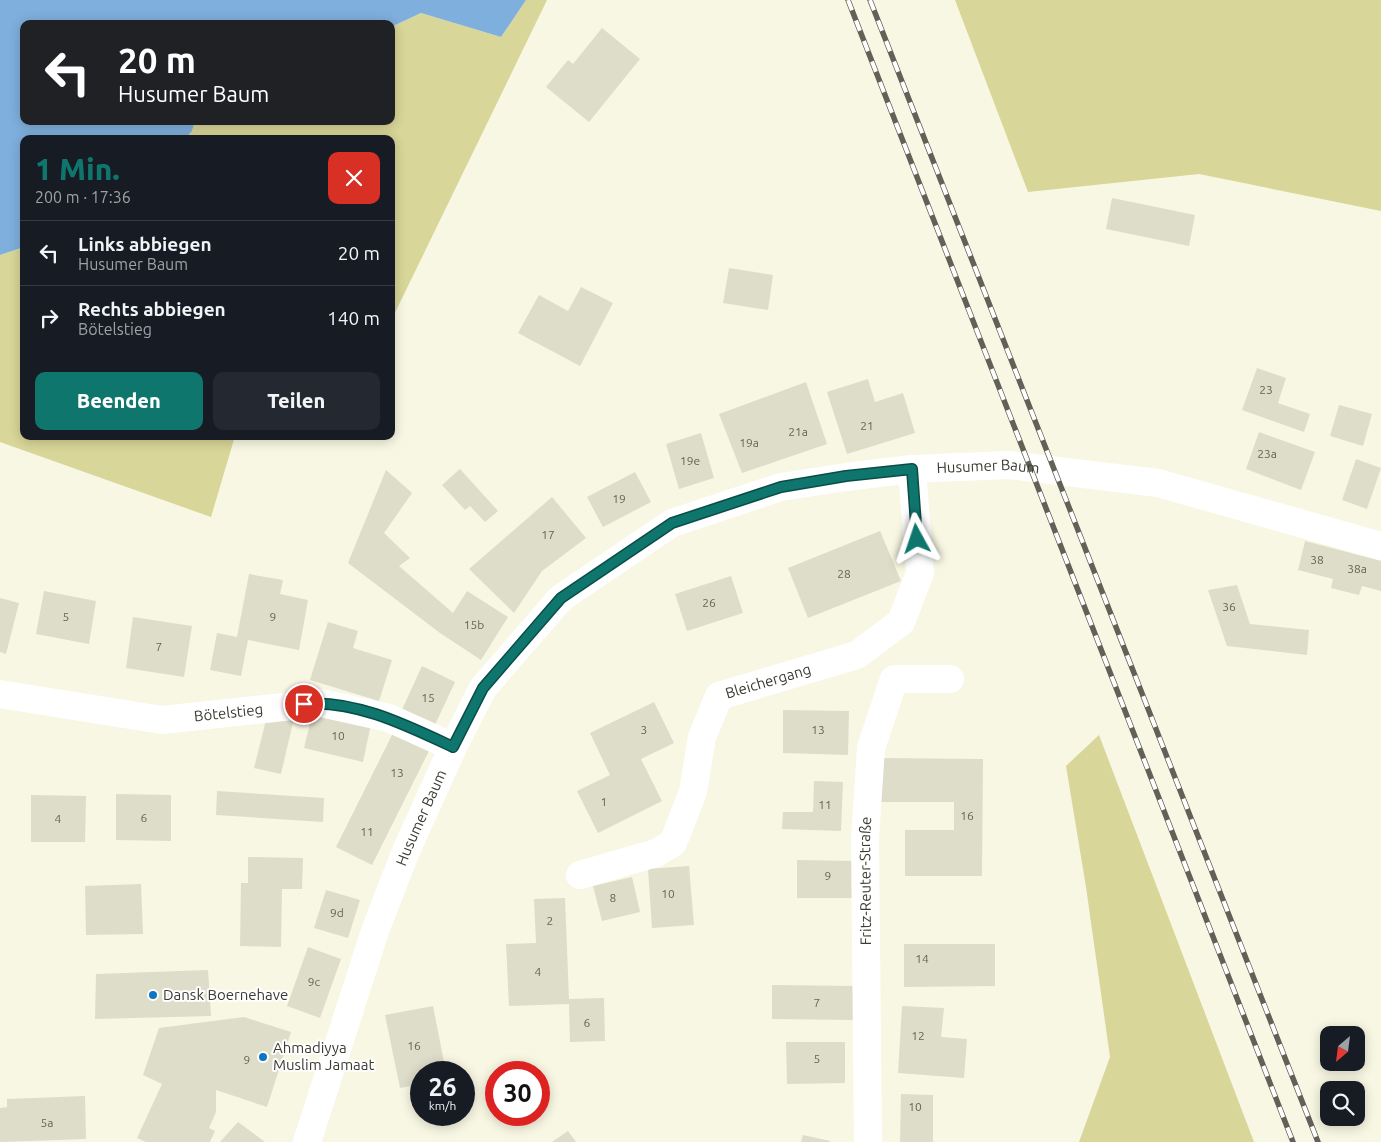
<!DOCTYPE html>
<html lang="de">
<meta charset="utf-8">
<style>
:root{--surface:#171b24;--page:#242831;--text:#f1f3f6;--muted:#9ea1a6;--line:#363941;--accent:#0f766e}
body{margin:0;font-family:Ubuntu,sans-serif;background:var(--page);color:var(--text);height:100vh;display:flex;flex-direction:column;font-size:19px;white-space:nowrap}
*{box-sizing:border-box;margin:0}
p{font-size:16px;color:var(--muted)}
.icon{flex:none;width:28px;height:28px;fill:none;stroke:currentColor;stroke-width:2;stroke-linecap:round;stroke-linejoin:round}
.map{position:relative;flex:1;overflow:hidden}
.sheet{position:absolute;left:20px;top:135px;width:375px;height:305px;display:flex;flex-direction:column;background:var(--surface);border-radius:10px;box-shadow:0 2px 12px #0003}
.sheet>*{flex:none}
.hud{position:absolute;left:20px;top:20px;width:375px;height:105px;border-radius:10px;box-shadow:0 2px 12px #0003;background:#202124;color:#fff;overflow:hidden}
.needle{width:32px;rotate:208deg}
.tools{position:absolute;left:1320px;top:1026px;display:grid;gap:10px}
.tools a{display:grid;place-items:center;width:45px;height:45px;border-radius:10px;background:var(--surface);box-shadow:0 2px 12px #0003;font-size:25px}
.speed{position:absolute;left:410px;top:1061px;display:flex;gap:10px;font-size:25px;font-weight:700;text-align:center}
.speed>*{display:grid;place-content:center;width:65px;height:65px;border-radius:50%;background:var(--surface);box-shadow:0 2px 12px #0003;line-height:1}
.speed small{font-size:12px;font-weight:400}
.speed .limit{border:8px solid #d22;background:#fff;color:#111}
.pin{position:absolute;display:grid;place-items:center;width:42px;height:42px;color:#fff;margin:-21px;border:2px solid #fff;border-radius:50%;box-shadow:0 1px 5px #0007}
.me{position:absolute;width:55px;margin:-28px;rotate:355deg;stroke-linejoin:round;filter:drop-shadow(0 0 4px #0008)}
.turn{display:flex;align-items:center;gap:18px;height:105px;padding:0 15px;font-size:22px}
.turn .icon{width:65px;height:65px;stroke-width:2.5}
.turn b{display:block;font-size:35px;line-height:42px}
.round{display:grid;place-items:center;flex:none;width:52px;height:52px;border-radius:10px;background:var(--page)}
.summary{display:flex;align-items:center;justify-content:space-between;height:85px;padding:0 15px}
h1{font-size:30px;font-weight:800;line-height:38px;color:var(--accent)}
.primary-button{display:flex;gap:10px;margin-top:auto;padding:10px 15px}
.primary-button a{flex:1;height:58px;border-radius:10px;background:var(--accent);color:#fff;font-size:20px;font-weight:800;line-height:58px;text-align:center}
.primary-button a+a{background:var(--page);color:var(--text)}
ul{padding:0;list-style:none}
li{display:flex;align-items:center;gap:15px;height:65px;padding:0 15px;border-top:1px solid var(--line)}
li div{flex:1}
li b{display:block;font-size:19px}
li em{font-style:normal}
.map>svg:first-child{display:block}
</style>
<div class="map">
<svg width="1381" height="1142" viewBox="0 0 1381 1142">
<rect width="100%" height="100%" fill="#f8f7e3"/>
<!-- green -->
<g fill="#d8d698">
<polygon points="526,0 547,0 391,321 391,139 185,139 192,131 195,121 391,121 391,27 421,13 501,37"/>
<polygon points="955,0 1381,0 1381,211 1199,174 1028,192"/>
<polygon points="24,247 24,436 235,436 211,517 0,442 0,255"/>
<polygon points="1099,735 1254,1142 1079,1142 1110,1057 1086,887 1066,766"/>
</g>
<!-- water -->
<polygon fill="#7fafdd" points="0,0 526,0 501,37 421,13 391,27 391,24 24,24 24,121 195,121 192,131 185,139 24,139 24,247 0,255"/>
<!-- building -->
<g fill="#deddc9">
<polygon points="602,28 640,59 589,122 546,87 568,60 573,64"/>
<polygon points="1112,198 1195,215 1189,246 1106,229"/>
<polygon points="729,268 773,275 768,310 723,303"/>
<polygon points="581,287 613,303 580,366 518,333 539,295 568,311"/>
<polygon points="1257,368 1286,378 1278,403 1310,414 1304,432 1242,410"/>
<polygon points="868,379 875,402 903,393 915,433 847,454 827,392"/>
<polygon points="806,382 827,444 742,473 719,414"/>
<polygon points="1339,405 1372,414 1363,446 1330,436"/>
<polygon points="1259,432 1315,452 1301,490 1246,469"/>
<polygon points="701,433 714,478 679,489 666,444"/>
<polygon points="1356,459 1381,468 1367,509 1342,500"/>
<polygon points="460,469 498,511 485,522 470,506 465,510 442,485"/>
<polygon points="386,470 412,493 384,533 410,558 399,566 453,613 467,591 508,617 481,660 440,633 348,563"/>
<polygon points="635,472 651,502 603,527 587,497"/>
<polygon points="552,497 586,538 542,571 514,613 469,569"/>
<polygon points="880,531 901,581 808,618 788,568"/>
<polygon points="1305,541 1381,561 1381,591 1362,586 1359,595 1331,588 1333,579 1298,570"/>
<polygon points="249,574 283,580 280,594 308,600 299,650 248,640 241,676 210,670 217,633 237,637"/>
<polygon points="731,576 743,613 687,631 675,594"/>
<polygon points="1237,585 1250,624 1309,630 1307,655 1227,646 1208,590"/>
<polygon points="44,591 96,601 89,644 36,634"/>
<polygon points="0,598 19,603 6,654 0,652"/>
<polygon points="133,617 192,626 184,677 126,668"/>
<polygon points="328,622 358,631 353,648 392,660 379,701 310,680"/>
<polygon points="422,666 455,682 433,729 400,714"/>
<polygon points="654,702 674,743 641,759 662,801 598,833 577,791 610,775 590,733"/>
<polygon points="783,710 849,711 848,755 783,753"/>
<polygon points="313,711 371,724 363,762 304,748"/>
<polygon points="268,712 294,718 281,774 254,768"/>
<polygon points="394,731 430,749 372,865 336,847"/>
<polygon points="880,758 983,759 982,876 905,876 905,830 954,830 954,802 880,802"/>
<polygon points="814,781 843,782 841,831 782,829 783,812 813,812"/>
<polygon points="217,791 324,798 323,822 216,815"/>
<polygon points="116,794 171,795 171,841 116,840"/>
<polygon points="31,795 86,796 85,842 31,842"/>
<polygon points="248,857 303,858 302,889 282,889 281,947 240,946 241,883 248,883"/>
<polygon points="797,860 855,861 855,898 797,898"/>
<polygon points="689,866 694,925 652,928 648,869"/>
<polygon points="632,877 640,912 602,921 593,886"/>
<polygon points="141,884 143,934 86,935 85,886"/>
<polygon points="326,890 360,900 348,938 314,928"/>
<polygon points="565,898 569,999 604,998 605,1041 570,1042 569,1004 509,1006 506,944 536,943 534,899"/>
<polygon points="904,944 995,944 995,986 904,987"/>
<polygon points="308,947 341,959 320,1018 287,1006"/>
<polygon points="208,970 211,1016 95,1019 96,974"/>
<polygon points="772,985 856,986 855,1020 772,1019"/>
<polygon points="433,1006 446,1072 421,1072 421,1084 400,1088 385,1015"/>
<polygon points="902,1006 944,1008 941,1037 967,1039 964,1078 898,1073"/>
<polygon points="244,1017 291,1032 267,1107 216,1090 216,1112 209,1128 215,1131 210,1142 146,1142 137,1138 162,1084 143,1075 159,1028"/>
<polygon points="786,1042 845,1042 845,1083 787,1084"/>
<polygon points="901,1094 933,1095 933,1142 900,1142"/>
<polygon points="85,1096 86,1139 0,1142 0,1108 7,1107 7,1099"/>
<polygon points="238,1122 265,1142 220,1142"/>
<polygon points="568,1131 576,1142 552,1142"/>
<polygon points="803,1135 830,1141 830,1142 801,1142"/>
</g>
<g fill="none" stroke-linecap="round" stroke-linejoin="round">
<!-- street -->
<g stroke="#fff" stroke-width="28">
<path id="s1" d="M0,694L162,720L321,703L389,718L453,747"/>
<path id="s2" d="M580,875L656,853L673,843L693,792L702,737L719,696L857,655L901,622L920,573L912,469"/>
<path id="s3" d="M868,1142L865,838L871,748L894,679H950"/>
</g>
<!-- secondary -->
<path stroke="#fff" stroke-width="28" id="s4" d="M307,1142L376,928L406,851L453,747L483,688L561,598L672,523L781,487L846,477L912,469L1009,465L1158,483L1381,546"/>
<defs>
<g id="rail">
<polyline points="848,0 1293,1142"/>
<polyline points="870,0 1318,1142"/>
</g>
</defs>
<!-- rail casing -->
<use href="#rail" stroke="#626157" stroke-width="5.5"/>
<!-- rail -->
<use href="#rail" stroke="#fff" stroke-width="4" stroke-dasharray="11" stroke-linecap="butt"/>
</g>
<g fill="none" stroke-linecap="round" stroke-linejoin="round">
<defs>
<path id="route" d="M304,704C354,699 408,726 453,747L483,688L561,598L672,523L781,487L846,476L912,469L917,539"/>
</defs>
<!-- route casing -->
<use href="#route" stroke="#0a4d48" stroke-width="12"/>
<!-- route -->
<use href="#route" stroke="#0f766e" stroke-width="9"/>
</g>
<!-- markers -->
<g fill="#0e76c1" stroke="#fff" stroke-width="2">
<circle cx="153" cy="995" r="5"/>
<circle cx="263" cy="1057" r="5"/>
</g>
<g text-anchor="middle" stroke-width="4" stroke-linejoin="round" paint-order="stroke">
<!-- number labels -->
<g font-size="12" fill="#646458">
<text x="1266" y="394">23</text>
<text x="867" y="430">21</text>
<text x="798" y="436">21a</text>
<text x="749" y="447">19a</text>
<text x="1267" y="458">23a</text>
<text x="690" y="465">19e</text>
<text x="619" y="503">19</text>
<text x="548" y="539">17</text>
<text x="1317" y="564">38</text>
<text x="1357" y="573">38a</text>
<text x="844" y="578">28</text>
<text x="709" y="607">26</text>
<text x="1229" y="611">36</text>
<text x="66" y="621">5</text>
<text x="273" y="621">9</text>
<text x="474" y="629">15b</text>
<text x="159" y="651">7</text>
<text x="428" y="702">15</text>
<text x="644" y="734">3</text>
<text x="818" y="734">13</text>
<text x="338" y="740">10</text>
<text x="397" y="777">13</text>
<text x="604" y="806">1</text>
<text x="825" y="809">11</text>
<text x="967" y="820">16</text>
<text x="144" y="822">6</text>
<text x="58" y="823">4</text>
<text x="367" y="836">11</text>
<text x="828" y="880">9</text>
<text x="668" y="898">10</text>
<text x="613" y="902">8</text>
<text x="337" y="917">9d</text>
<text x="550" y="925">2</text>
<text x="922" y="963">14</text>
<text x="538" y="976">4</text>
<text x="314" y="986">9c</text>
<text x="817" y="1007">7</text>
<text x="587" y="1027">6</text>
<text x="918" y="1040">12</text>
<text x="414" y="1050">16</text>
<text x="817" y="1063">5</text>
<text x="247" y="1064">9</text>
<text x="915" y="1111">10</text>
<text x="47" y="1127">5a</text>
</g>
<!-- street labels -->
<g font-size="15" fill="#3b3b33" stroke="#fff">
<text dy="5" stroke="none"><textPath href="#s4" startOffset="1064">Husumer Baum</textPath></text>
<text dy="5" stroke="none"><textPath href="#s2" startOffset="305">Bleichergang</textPath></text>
<text dy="5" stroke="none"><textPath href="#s1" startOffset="231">Bötelstieg</textPath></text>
<text dy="5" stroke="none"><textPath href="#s4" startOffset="344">Husumer Baum</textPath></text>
<text dy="5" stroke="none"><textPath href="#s3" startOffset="261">Fritz-Reuter-Straße</textPath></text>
</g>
<!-- poi labels -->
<g font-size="15" fill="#3b3b33" stroke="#fff" text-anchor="start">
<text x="163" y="1000">Dansk Boernehave</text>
<text x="273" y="1053">Ahmadiyya<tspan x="273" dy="17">Muslim Jamaat</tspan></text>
</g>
</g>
</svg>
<div class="tools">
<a><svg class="needle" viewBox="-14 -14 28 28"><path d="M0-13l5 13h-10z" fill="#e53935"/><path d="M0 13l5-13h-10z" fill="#9ea1a6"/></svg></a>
<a><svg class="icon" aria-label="search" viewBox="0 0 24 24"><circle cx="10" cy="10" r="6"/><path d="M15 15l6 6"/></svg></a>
</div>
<div class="speed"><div>26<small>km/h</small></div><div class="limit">30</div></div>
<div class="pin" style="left:304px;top:704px;background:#d93025"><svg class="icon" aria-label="arrive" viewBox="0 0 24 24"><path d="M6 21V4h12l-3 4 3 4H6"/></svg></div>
<svg class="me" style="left:917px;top:539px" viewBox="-20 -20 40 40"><path d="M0-17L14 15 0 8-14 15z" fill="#0f766e" stroke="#fff" stroke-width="4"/></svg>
<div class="hud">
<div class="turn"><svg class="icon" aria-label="left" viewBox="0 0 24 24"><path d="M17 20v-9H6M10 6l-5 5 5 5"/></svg><div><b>20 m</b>Husumer Baum</div></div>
</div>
<section class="sheet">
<div class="summary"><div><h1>1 Min.</h1><p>200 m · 17:36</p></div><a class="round" style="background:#d93025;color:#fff"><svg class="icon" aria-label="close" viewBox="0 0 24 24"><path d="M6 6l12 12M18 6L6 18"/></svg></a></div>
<ul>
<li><svg class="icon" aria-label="left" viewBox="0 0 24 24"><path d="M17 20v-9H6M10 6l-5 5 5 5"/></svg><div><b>Links abbiegen</b><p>Husumer Baum</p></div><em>20 m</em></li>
<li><svg class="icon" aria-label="right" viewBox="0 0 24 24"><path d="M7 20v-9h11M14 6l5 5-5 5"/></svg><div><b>Rechts abbiegen</b><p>Bötelstieg</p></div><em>140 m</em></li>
</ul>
<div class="primary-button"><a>Beenden</a><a>Teilen</a></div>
</section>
</div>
